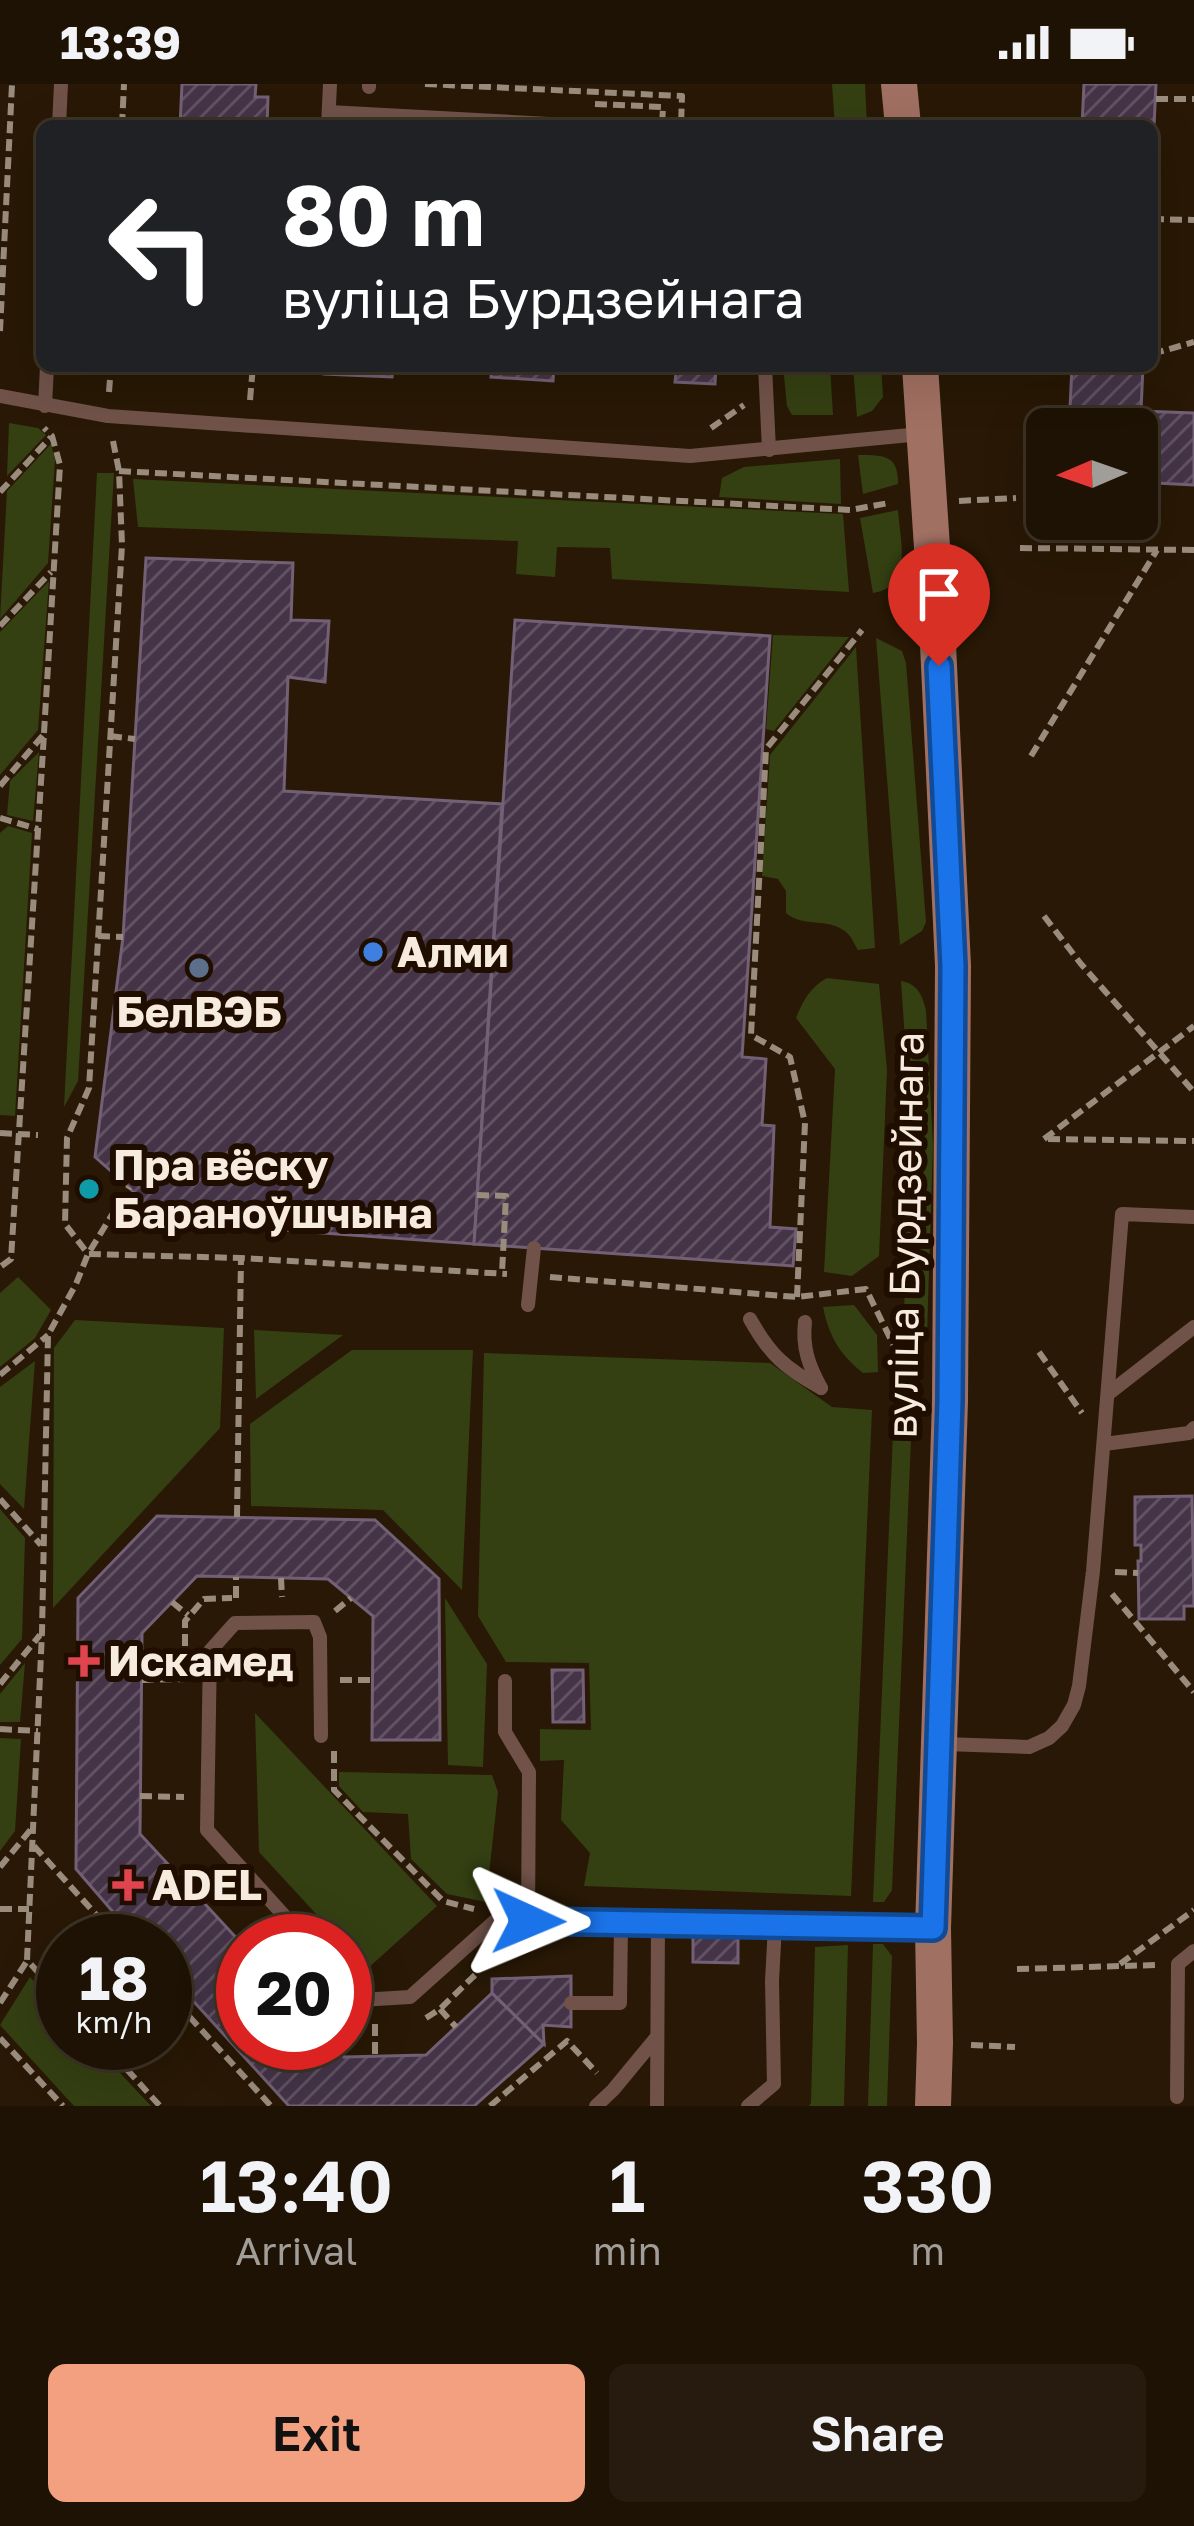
<!DOCTYPE html>
<meta charset="utf-8">
<style>
:root{--surface:#1e1204;--page:#261b0e;--text:#f1f3f6;--muted:#a19e9a;--line:#3c3226;--accent:#f2a07f}
body{margin:0;font-family:"Golos Text",sans-serif;background:var(--page);color:var(--text);height:100vh;display:flex;flex-direction:column;font-size:45px;white-space:nowrap}
*{box-sizing:border-box;margin:0}
p{font-size:39px;color:var(--muted)}
.icon{flex:none;width:66px;height:66px;fill:none;stroke:currentColor;stroke-width:2;stroke-linecap:round;stroke-linejoin:round}
.map{position:relative;height:2022px;overflow:hidden}
.details{display:flex;flex-direction:column;background:var(--surface);flex:1}
.details>*{flex:none}
.hud{position:absolute;left:36px;top:36px;width:1122px;height:252px;border-radius:18px;box-shadow:0 12px 48px #0002,0 0 0 3px var(--line);background:#202124;color:#fff;overflow:hidden}
.needle{width:78px;rotate:268deg}
.buttons{position:absolute;left:1026px;top:324px;display:grid;gap:24px}
.buttons a{display:grid;place-items:center;width:132px;height:132px;border-radius:18px;background:var(--surface);box-shadow:0 12px 48px #0002,0 0 0 3px var(--line);font-size:60px}
.speed{position:absolute;left:36px;top:1830px;display:flex;gap:24px;font-size:60px;font-weight:700;text-align:center}
.speed>*{display:grid;place-content:center;width:156px;height:156px;border-radius:50%;background:var(--surface);box-shadow:0 12px 48px #0002,0 0 0 3px var(--line);line-height:1}
.speed small{font-size:30px;font-weight:400}
.speed .limit{border:18px solid #d22;background:#fff;color:#111}
.pin{position:absolute;display:grid;place-items:center;width:102px;height:102px;color:#fff;margin:-123px -51px;border-radius:50% 50% 50% 0;rotate:-45deg;box-shadow:0 0 12px #0007}
.pin .icon{rotate:45deg}
.me{position:absolute;width:132px;margin:-66px;rotate:91deg;stroke-linejoin:round;filter:drop-shadow(0 0 9px #0008)}
.turn{display:flex;align-items:center;gap:42px;height:252px;padding:0 48px;font-size:54px}
.turn .icon{width:156px;height:156px;stroke-width:2.5}
.turn b{display:block;font-size:84px;line-height:102px}
.eta{display:flex;justify-content:space-evenly;align-items:center;height:204px;text-align:center}
.eta b{font-size:72px;font-weight:600;line-height:84px}
.cta{display:flex;gap:24px;margin-top:auto;padding:24px 48px}
.cta a{flex:1;height:138px;border-radius:18px;background:var(--accent);color:#111;font-size:48px;font-weight:600;line-height:138px;text-align:center}
.cta a+a{background:var(--page);color:var(--text)}
.status{display:flex;justify-content:space-between;align-items:center;height:84px;padding:0 60px;background:var(--surface);direction:ltr}
.status svg{height:33px;fill:currentColor}
.map>svg:first-child{display:block}
</style>
<div class="status"><b>13:39</b><svg viewBox="0 0 49 12"><path d="M0 12V9h3v3zM5 12V6h3v6zM10 12V3h3v9zM15 12V0h3v12zM26 1h20v11H26zM47 4h2v5h-2z"/></svg></div>
<div class="map">
<svg width="1194" height="2022" viewBox="0 0 1194 2022">
<defs>
<pattern id="building-hatch" width="6" height="6" patternUnits="userSpaceOnUse" patternTransform="scale(3)"><rect width="6" height="6" fill="#453448"/><path d="M-1 1l2-2M0 6l6-6M5 7l2-2" fill="none" stroke="#615262"/></pattern>
</defs>
<rect width="100%" height="100%" fill="#281805"/>
<!-- green -->
<g fill="#344012">
<polygon points="832,0 865,0 867,42 835,42"/>
<polygon points="783,282 830,282 833,331 792,331 787,322"/>
<polygon points="853,282 881,282 883,313 872,327 857,333"/>
<polygon points="9,339 38,344 46,351 7,392"/>
<polygon points="51,360 55,376 48,479 0,535 7,407"/>
<path d="M858,371C885,371 898,371 898,400L863,410Z"/>
<polygon points="840,375 841,420 719,413 722,394 744,383"/>
<polygon points="97,389 114,389 78,997 64,1023"/>
<polygon points="133,395 843,430 849,508 612,495 610,464 557,463 555,493 516,490 518,457 138,443"/>
<path d="M898,426C900,457 914,503 873,509L860,434Z"/>
<polygon points="49,497 38,646 0,691 0,548"/>
<polygon points="773,551 849,553 774,647 766,645"/>
<polygon points="876,554 902,567 906,579 926,838 922,847 900,861"/>
<path d="M856,563L875,864L858,866C854,860 852,853 846,848C828,833 803,844 786,829V807L778,795L762,792L770,671Z"/>
<polygon points="39,668 33,737 7,731 10,697"/>
<polygon points="8,742 32,749 15,1032 0,1031 0,749"/>
<path d="M827,894L879,900L887,986L879,1172L852,1192L824,1188L835,985L796,934C803,917 810,903 827,894Z"/>
<path d="M901,897C918,900 923,912 926,927L933,1061L927,1251L913,1253L904,1239L908,999Z"/>
<polygon points="18,1193 51,1226 35,1254 0,1283 0,1209"/>
<path d="M854,1221L877,1251L878,1288L863,1289C839,1270 829,1252 823,1223Z"/>
<polygon points="75,1236 224,1244 220,1344 53,1524 54,1264"/>
<polygon points="254,1246 343,1251 256,1315"/>
<polygon points="352,1266 473,1266 462,1506 383,1426 251,1422 250,1340"/>
<polygon points="484,1269 770,1279 832,1323 872,1326 851,1812 584,1802 590,1769 561,1736 564,1676 540,1677 540,1645 591,1646 589,1579 506,1578 478,1532"/>
<polygon points="35,1277 24,1425 0,1400 0,1303"/>
<polygon points="894,1326 912,1332 892,1806 884,1818 873,1818"/>
<polygon points="0,1425 25,1454 22,1555 0,1581"/>
<polygon points="445,1514 487,1580 483,1683 448,1681"/>
<polygon points="25,1579 20,1638 0,1638 0,1610"/>
<polygon points="255,1629 437,1822 367,1885 345,1861 345,1857 341,1857 259,1768"/>
<polygon points="0,1654 21,1655 15,1747 0,1767"/>
<polygon points="339,1688 492,1691 498,1708 486,1818 447,1810 411,1775 408,1730 363,1728 339,1702"/>
<polygon points="873,1860 883,1860 892,1872 887,2022 868,2022"/>
<polygon points="848,1861 844,2022 809,2022 811,2019 815,1863"/>
<polygon points="30,1893 63,1928 63,1959 92,1959 151,2022 74,2022 0,1941"/>
</g>
<!-- building -->
<g fill="url(#building-hatch)" stroke="#736076" stroke-width="3">
<polygon points="182,0 256,0 255,13 268,13 267,42 180,42"/>
<polygon points="1084,0 1156,0 1152,85 1152,42 1082,42"/>
<polygon points="324,282 393,282 392,293 324,290"/>
<polygon points="492,282 716,282 715,300 675,298 676,289 554,283 553,297 491,293"/>
<polygon points="1072,282 1143,282 1141,327 1194,329 1194,401 1137,398 1137,345 1069,345"/>
<polygon points="146,474 293,479 291,536 329,537 325,598 288,593 284,707 502,720 474,1160 159,1137 129,1103 95,1073 123,853"/>
<polygon points="515,536 770,552 742,973 766,975 762,1041 774,1042 770,1143 796,1145 793,1182 474,1160"/>
<polygon points="1192,1412 1194,1522 1184,1522 1184,1535 1139,1535 1138,1477 1141,1477 1141,1461 1135,1461 1135,1413"/>
<polygon points="157,1432 375,1436 439,1495 440,1656 372,1656 373,1532 328,1495 197,1492 142,1549 140,1750 243,1861 243,1959 332,1959 344,1973 426,1971 492,1909 544,1960 474,2022 289,2022 165,1886 165,1857 138,1857 76,1785 78,1514"/>
<polygon points="552,1586 583,1586 584,1638 553,1638"/>
<polygon points="693,1852 738,1853 738,1879 693,1878"/>
<polygon points="571,1892 571,1943 543,1941 544,1960 492,1909 492,1895"/>
</g>
<g fill="none" stroke-linecap="round" stroke-linejoin="round">
<!-- path -->
<g stroke="#9a8c7d" stroke-width="6" stroke-dasharray="12 6" stroke-linecap="butt">
<polyline points="425,0 682,12 681,42"/>
<polyline points="1156,15 1194,15"/>
<polyline points="595,20 663,23 662,42"/>
<polyline points="122,42 124,0"/>
<polyline points="1152,135 1194,136"/>
<polyline points="0,247 12,0"/>
<polyline points="1152,270 1194,258"/>
<polyline points="109,308 111,282"/>
<polyline points="250,316 253,282"/>
<polyline points="711,344 744,321"/>
<polyline points="113,357 119,387 122,461 89,1004 67,1054 65,1140 88,1170 241,1174 507,1190"/>
<polyline points="119,387 850,426 889,419"/>
<polyline points="0,408 51,353"/>
<polyline points="959,417 1016,414"/>
<polyline points="1020,464 1194,466"/>
<polyline points="0,542 51,488"/>
<polyline points="44,649 60,381 52,352 44,344"/>
<polyline points="110,652 135,655"/>
<polyline points="1031,672 1157,466"/>
<polyline points="0,702 44,650 11,1175 0,1183"/>
<polyline points="0,734 38,745"/>
<polyline points="1044,832 1081,880 1194,1008"/>
<polyline points="98,852 123,853"/>
<polyline points="0,1049 38,1051"/>
<polyline points="1044,1055 1194,942"/>
<polyline points="1048,1055 1194,1057"/>
<polyline points="477,1111 506,1112 502,1189"/>
<polyline points="550,1193 797,1213 866,1205 895,1264"/>
<polyline points="797,1213 805,1039 790,973 751,951 766,665 862,546"/>
<polyline points="1039,1268 1082,1329"/>
<polyline points="0,1291 48,1251"/>
<polyline points="0,1415 41,1461"/>
<polyline points="237,1433 241,1174"/>
<polyline points="1115,1488 1138,1489"/>
<polyline points="281,1494 282,1513"/>
<polyline points="1112,1510 1194,1608"/>
<polyline points="236,1514 236,1493"/>
<polyline points="172,1518 188,1531"/>
<polyline points="335,1527 351,1514"/>
<polyline points="185,1562 185,1537 204,1515 232,1514"/>
<polyline points="142,1596 185,1595"/>
<polyline points="340,1596 373,1596"/>
<polyline points="0,1600 40,1551"/>
<polyline points="0,1645 38,1647"/>
<polyline points="334,1667 334,1706 443,1817 474,1825"/>
<polyline points="140,1712 184,1713"/>
<polyline points="34,1762 120,1857"/>
<polyline points="0,1783 32,1744"/>
<polyline points="201,1815 221,1798"/>
<polyline points="0,1825 29,1825"/>
<polyline points="1120,1880 1194,1826"/>
<polyline points="1017,1885 1157,1881"/>
<polyline points="165,1906 271,2022"/>
<polyline points="63,1916 27,1876 42,1548 48,1251 76,1200 88,1170 129,1103"/>
<polyline points="0,1919 27,1877"/>
<polyline points="440,1925 456,1943"/>
<polyline points="426,1934 440,1925 475,1891"/>
<polyline points="375,1940 375,1972"/>
<polyline points="0,1954 63,2022"/>
<polyline points="103,1959 160,2022"/>
<polyline points="971,1961 1015,1963"/>
<polyline points="490,2022 567,1957 597,1989"/>
</g>
<!-- lane -->
<g stroke="#705249" stroke-width="14">
<polyline points="369,3 369,0"/>
<polyline points="329,28 586,42"/>
<polyline points="59,42 61,0"/>
<polyline points="328,42 330,0"/>
<polyline points="765,282 769,366"/>
<polyline points="0,312 108,332 690,372 921,350"/>
<polyline points="45,322 47,282"/>
<polyline points="528,1221 534,1164"/>
<path d="M750,1235C770,1271 785,1284 821,1304"/>
<path d="M805,1238C802,1264 809,1282 821,1304"/>
<polyline points="1108,1310 1194,1243"/>
<polyline points="1104,1360 1189,1349 1194,1344"/>
<polyline points="505,1597 505,1648 529,1688 528,1837"/>
<polyline points="944,1660 1029,1663 1049,1654 1062,1642 1074,1621 1079,1602 1093,1487 1122,1130 1194,1133"/>
<polyline points="307,1857 207,1746 210,1567 235,1539 314,1538 320,1553 321,1652"/>
<polyline points="345,1899 360,1916 410,1913 495,1837 933,1844"/>
<polyline points="571,1919 620,1919 621,1839"/>
<polyline points="1177,2013 1178,1880 1194,1867"/>
<polyline points="596,2022 613,2006 656,1954"/>
<polyline points="657,2022 658,1839"/>
<polyline points="748,2022 774,2000 772,1897 775,1841"/>
</g>
<!-- secondary -->
<g stroke="#a07062" stroke-width="36">
<polyline points="899,0 903,42"/>
<polyline points="920,282 937,539 953,882 950,1317 933,1844 935,1959 933,2022"/>
</g>
</g>
<g fill="none" stroke-linecap="round" stroke-linejoin="round">
<defs>
<polyline id="route" points="528,1837 933,1844 950,1317 953,882 939,582"/>
</defs>
<!-- route casing -->
<use href="#route" stroke="#114b97" stroke-width="30"/>
<!-- route -->
<use href="#route" stroke="#1a73e8" stroke-width="21"/>
</g>
<!-- markers -->
<circle fill="#3f7fe0" stroke="#1f0e00" stroke-width="4.5" cx="373" cy="868" r="12"/>
<circle fill="#5c6f8a" stroke="#1f0e00" stroke-width="4.5" cx="199" cy="884" r="12"/>
<circle fill="#0f9aa8" stroke="#1f0e00" stroke-width="4.5" cx="89" cy="1105" r="12"/>
<g fill="#e0444e" stroke="#1f0e00" stroke-width="4.5">
<path d="M78 1559h12v12h12v12h-12v12h-12v-12h-12v-12h12z"/>
<path d="M122 1783h12v12h12v12h-12v12h-12v-12h-12v-12h12z"/>
</g>
<g text-anchor="middle" stroke-width="12" stroke-linejoin="round" paint-order="stroke">
<!-- poi labels -->
<g font-size="42" font-weight="bold" fill="#f7ebdf" stroke="#1f0e00" text-anchor="start">
<text x="397" y="883">Алми</text>
<text x="199" y="943" text-anchor="middle">БелВЭБ</text>
<text x="113" y="1096">Пра вёску<tspan x="113" dy="48">Бараноўшчына</tspan></text>
<text x="108" y="1592">Искамед</text>
<text x="152" y="1816">ADEL</text>
</g>
<!-- street labels -->
<g font-size="42" fill="#f7ebdf" stroke="#1f0e00">
<text transform="translate(905 1151) rotate(-89)" y="15">вуліца Бурдзейнага</text>
</g>
</g>
</svg>
<div class="buttons">
<a><svg class="needle" viewBox="-14 -14 28 28"><path d="M0-13l5 13h-10z" fill="#e53935"/><path d="M0 13l5-13h-10z" fill="#a19e9a"/></svg></a>
</div>
<div class="speed"><div>18<small>km/h</small></div><div class="limit">20</div></div>
<div class="pin" style="left:939px;top:582px;background:#d93025"><svg class="icon" aria-label="arrive" viewBox="0 0 24 24"><path d="M6 21V4h12l-3 4 3 4H6"/></svg></div>
<svg class="me" style="left:528px;top:1837px" viewBox="-20 -20 40 40"><path d="M0-17L14 15 0 8-14 15z" fill="#1a73e8" stroke="#fff" stroke-width="4"/></svg>
<div class="hud">
<div class="turn"><svg class="icon" aria-label="left" viewBox="0 0 24 24"><path d="M17 20v-9H6M10 6l-5 5 5 5"/></svg><div><b>80 m</b>вуліца Бурдзейнага</div></div>
</div>
</div>
<section class="details">
<div class="eta">
<div><b>13:40</b><p>Arrival</p></div>
<div><b>1</b><p>min</p></div>
<div><b>330</b><p>m</p></div>
</div>
<div class="cta"><a>Exit</a><a>Share</a></div>
</section>
